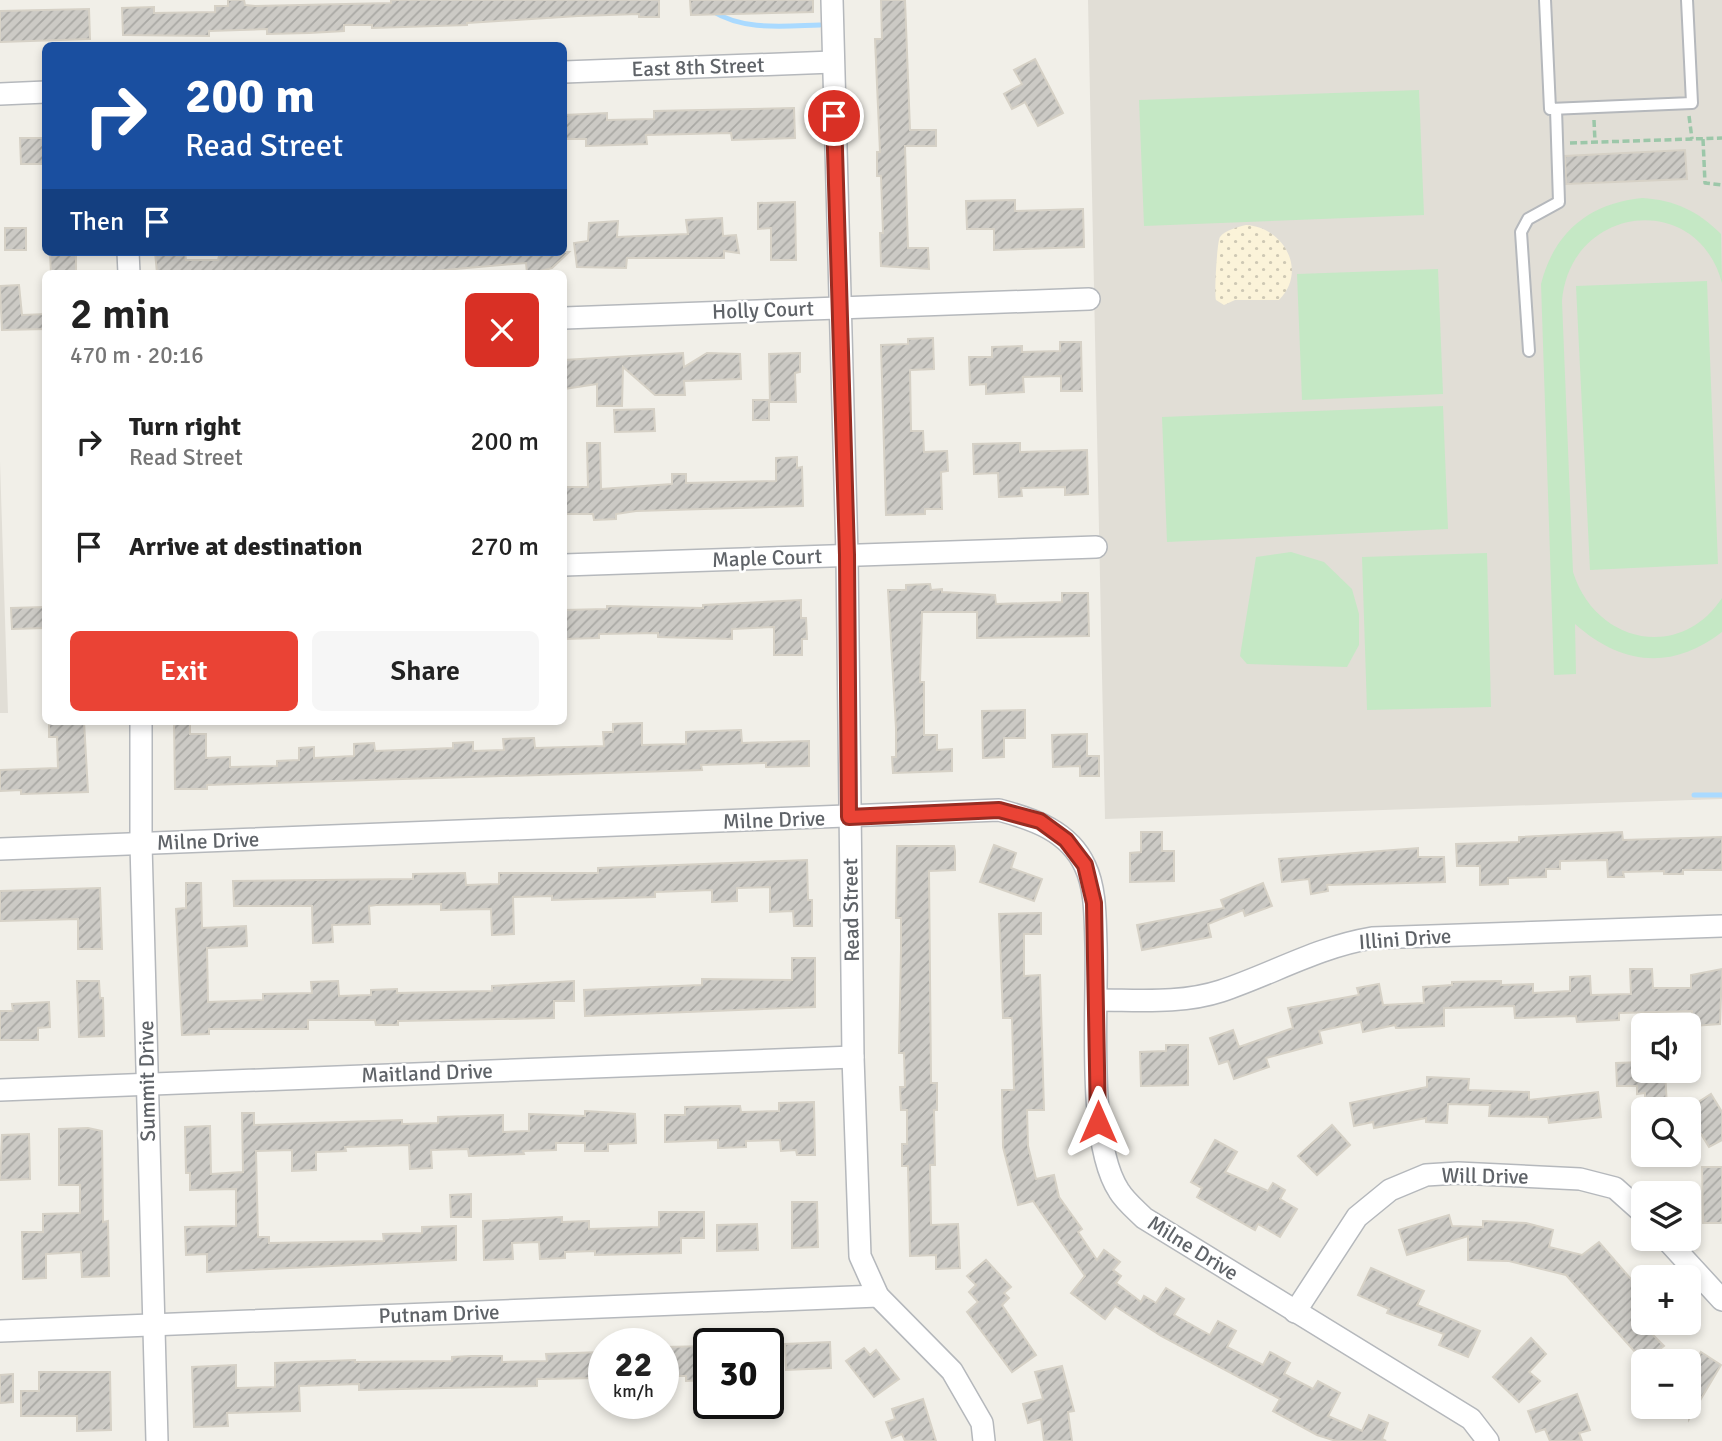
<!DOCTYPE html>
<meta charset="utf-8">
<style>
:root{--surface:#fff;--page:#f6f6f6;--text:#222;--muted:#767676;--accent:#ea4335}
body{margin:0;font-family:Signika,sans-serif;background:var(--page);color:var(--text);height:100vh;display:flex;flex-direction:column;font-size:26px;white-space:nowrap}
*{box-sizing:border-box;margin:0}
p{font-size:23px;color:var(--muted)}
.icon{flex:none;width:38px;height:38px;fill:none;stroke:currentColor;stroke-width:2;stroke-linecap:round;stroke-linejoin:round}
.map{position:relative;flex:1;overflow:hidden}
.panel{position:absolute;left:42px;top:270px;width:525px;height:455px;display:flex;flex-direction:column;background:var(--surface);border-radius:10px;box-shadow:0 4px 10px #0003}
.panel>*{flex:none}
.banner{position:absolute;left:42px;top:42px;width:525px;height:214px;border-radius:10px;box-shadow:0 4px 10px #0003;background:#1a4fa0;color:#fff;overflow:hidden}
.controls{position:absolute;left:1631px;top:1013px;display:grid;gap:14px}
.controls a{display:grid;place-items:center;width:70px;height:70px;border-radius:10px;background:var(--surface);box-shadow:0 4px 10px #0003;font-size:35px}
.speed{position:absolute;left:588px;top:1328px;display:flex;gap:14px;font-size:35px;font-weight:700;text-align:center}
.speed>*{display:grid;place-content:center;width:91px;height:91px;border-radius:50%;background:var(--surface);box-shadow:0 4px 10px #0003;line-height:1}
.speed small{font-size:18px;font-weight:400}
.speed .limit{border:4px solid #111;border-radius:10px;background:#fff;color:#111}
.pin{position:absolute;display:grid;place-items:center;width:60px;height:60px;color:#fff;margin:-30px;border:4px solid #fff;border-radius:50%;box-shadow:0 2px 7px #0007}
.me{position:absolute;width:77px;margin:-38px;rotate:0deg;stroke-linejoin:round;filter:drop-shadow(0 0 5px #0008)}
.turn{display:flex;align-items:center;gap:24px;height:147px;padding:0 28px;font-size:32px}
.turn .icon{width:91px;height:91px;stroke-width:2.5}
.turn b{display:block;font-size:49px;line-height:60px}
.then{display:flex;align-items:center;height:66px;padding:0 28px;background:#0003;gap:14px;font-size:26px}
.round{display:grid;place-items:center;flex:none;width:74px;height:74px;border-radius:10px;background:var(--page)}
.headline{display:flex;align-items:center;justify-content:space-between;height:119px;padding:0 28px}
h1{font-size:42px;font-weight:600;line-height:52px}
.button{display:flex;gap:14px;margin-top:auto;padding:14px 28px}
.button a{flex:1;height:80px;border-radius:10px;background:var(--accent);color:#fff;font-size:28px;font-weight:600;line-height:80px;text-align:center}
.button a+a{background:var(--page);color:var(--text)}
ul{padding:0;list-style:none}
li{display:flex;align-items:center;gap:21px;height:105px;padding:0 28px}
li div{flex:1}
li b{display:block;font-size:26px}
li em{font-style:normal}
.map>svg:first-child{display:block}
</style>
<div class="map">
<svg width="1722" height="1441" viewBox="0 0 1722 1441">
<defs>
<pattern id="sand-dots" width="8" height="8" patternUnits="userSpaceOnUse" patternTransform="scale(1.75)"><rect width="8" height="8" fill="#fbf3d9"/><path d="M2 2h.1M6 6h.1" fill="none" stroke="#cec8b4" stroke-width="1.8" stroke-linecap="round"/></pattern>
<pattern id="building-hatch" width="6" height="6" patternUnits="userSpaceOnUse" patternTransform="scale(1.75)"><rect width="6" height="6" fill="#cccac5"/><path d="M-1 1l2-2M0 6l6-6M5 7l2-2" fill="none" stroke="#a9a8a4"/></pattern>
</defs>
<rect width="100%" height="100%" fill="#f1efe8"/>
<!-- education -->
<g fill="#e1ded6">
<polygon points="1088,0 1722,0 1722,799 1105,819"/>
<polygon points="0,462 8,713 0,713"/>
</g>
<!-- green -->
<g fill="#c5e8c5">
<polygon points="1419,90 1424,215 1144,226 1139,100"/>
<path d="M1642,198C1675,200 1698,211 1721,234L1722,283C1697,189 1570,205 1562,301L1573,572C1595,643 1680,662 1722,598V632C1672,671 1621,665 1575,624L1576,674L1554,675L1541,284C1554,232 1590,203 1642,198Z"/>
<polygon points="1438,269 1443,394 1302,400 1297,274"/>
<polygon points="1707,281 1718,564 1590,570 1576,286"/>
<polygon points="1443,406 1448,529 1167,542 1162,417"/>
<polygon points="1291,552 1324,562 1352,589 1359,614 1359,645 1347,667 1247,664 1240,656 1256,557"/>
<polygon points="1487,553 1491,707 1367,710 1362,557"/>
</g>
<!-- sand -->
<path fill="url(#sand-dots)" d="M1246,225C1284,227 1308,271 1279,300H1235L1224,305L1216,300C1214,295 1217,241 1220,237C1225,230 1238,227 1246,225Z"/>
<g fill="none" stroke-linecap="round" stroke-linejoin="round">
<!-- stream -->
<g stroke="#aadaff" stroke-width="5">
<path d="M712,11C744,31 783,26 820,25"/>
<polyline points="1694,795 1722,795"/>
</g>
</g>
<!-- building -->
<g fill="url(#building-hatch)" stroke="#d6d1c6" stroke-width="2">
<polygon points="228,0 244,0 245,5 255,6 391,3 391,0 659,0 659,17 639,17 639,14 578,16 467,23 467,25 372,28 372,25 344,25 344,31 309,33 267,34 267,29 209,31 209,36 123,35 122,8 154,7 154,13 215,12 215,6 228,6"/>
<polygon points="690,0 813,0 813,12 691,15"/>
<polygon points="881,0 905,0 910,130 936,130 936,146 905,146 908,248 928,248 929,269 881,266 880,233 883,233 881,176 877,176 877,152 880,152 875,39 882,39"/>
<polygon points="89,9 90,39 0,42 0,11"/>
<polygon points="1035,59 1063,113 1038,126 1025,102 1012,109 1004,94 1022,84 1014,70"/>
<polygon points="794,108 795,138 732,140 731,133 646,135 647,144 586,146 586,139 564,139 564,115 607,113 607,120 654,119 654,111"/>
<polygon points="20,138 46,138 46,164 21,164"/>
<polygon points="1685,150 1687,179 1566,184 1565,156"/>
<polygon points="1015,200 1015,211 1083,209 1084,247 994,250 994,229 967,229 966,201"/>
<polygon points="795,202 796,260 771,260 771,228 758,229 758,203"/>
<polygon points="722,218 723,236 736,235 739,253 724,251 724,258 627,258 626,268 577,267 574,243 588,241 589,223 618,221 617,237 688,234 686,220"/>
<rect x="5" y="228" width="21" height="22"/>
<polygon points="155,252 185,252 186,260 218,260 220,252 238,252 237,255 276,255 276,252 569,252 552,268 533,273 527,273 526,263 409,273 157,273"/>
<polygon points="76,253 76,273 51,273 50,254"/>
<polygon points="19,285 22,315 46,314 46,329 2,330 0,286"/>
<polygon points="933,338 934,369 910,370 911,431 923,431 924,452 947,451 948,471 941,472 942,509 925,509 925,514 886,515 881,345 908,344 908,339"/>
<polygon points="1060,342 1081,342 1082,391 1061,391 1061,376 1023,377 1024,392 986,394 986,384 970,385 969,357 992,357 992,347 1022,346 1022,352 1060,351"/>
<polygon points="683,353 684,367 707,353 740,354 741,379 684,381 685,395 655,395 623,367 622,406 597,406 597,384 564,389 564,360"/>
<polygon points="800,353 800,372 795,373 796,402 770,402 769,354"/>
<rect x="753" y="400" width="16" height="20"/>
<polygon points="654,409 655,431 615,432 614,410"/>
<polygon points="587,443 600,443 601,489 672,484 672,474 686,474 686,483 776,481 776,458 797,457 797,468 802,467 803,506 636,511 616,514 616,519 594,520 593,514 564,514 564,487 588,487"/>
<polygon points="1020,443 1020,452 1087,450 1088,494 1065,495 1065,487 1021,488 1022,496 999,497 998,473 974,474 973,444"/>
<polygon points="930,584 931,590 942,589 942,592 995,595 996,604 1062,602 1062,593 1088,593 1089,636 977,638 977,612 922,612 920,682 924,682 924,735 937,735 937,750 952,749 952,771 893,773 892,757 896,757 896,728 888,590 906,590 906,585"/>
<polygon points="801,600 801,618 806,618 807,639 802,639 802,655 774,655 774,627 732,629 732,639 658,637 658,633 599,634 599,638 564,639 564,610 607,609 607,606 703,608 703,605"/>
<polygon points="44,607 45,628 12,629 11,608"/>
<polygon points="1025,710 1025,738 1004,738 1004,757 983,758 982,711"/>
<polygon points="49,721 84,721 88,792 21,794 21,790 0,791 0,770 58,768 57,737 49,737"/>
<polygon points="174,722 190,722 190,734 206,734 206,758 230,757 230,767 277,766 277,761 299,760 299,748 314,747 314,758 354,756 354,744 374,743 375,751 453,748 453,743 473,742 473,751 504,750 503,739 534,738 535,748 604,746 603,732 613,732 613,724 642,723 642,745 686,744 686,732 741,730 742,743 809,741 809,766 766,767 766,763 701,765 702,770 207,785 207,789 175,789"/>
<polygon points="1087,734 1087,756 1099,756 1099,776 1080,776 1080,766 1053,767 1052,735"/>
<polygon points="1141,832 1162,832 1162,851 1174,851 1174,881 1130,882 1130,853 1141,852"/>
<polygon points="1622,832 1623,840 1722,837 1722,870 1683,870 1683,874 1664,874 1664,871 1623,872 1624,877 1608,877 1607,860 1560,861 1560,869 1546,869 1546,877 1508,878 1508,884 1480,885 1480,866 1457,866 1456,844 1519,842 1519,837"/>
<polygon points="994,845 1016,853 1011,868 1042,879 1034,901 980,882"/>
<polygon points="897,846 954,846 955,851 955,870 929,871 931,1083 937,1083 937,1110 934,1110 935,1165 930,1165 931,1225 958,1224 960,1268 936,1269 936,1255 910,1256 908,1166 902,1166 902,1144 907,1144 907,1110 901,1110 900,1087 905,1087 904,1053 899,1053 901,950 901,918 896,918"/>
<polygon points="1418,848 1418,857 1444,857 1445,882 1327,885 1328,891 1311,894 1309,879 1282,882 1279,859"/>
<polygon points="807,860 808,900 812,900 812,926 794,926 793,911 770,912 770,887 737,888 737,901 712,902 712,890 655,892 655,897 552,900 552,896 513,897 514,934 492,935 491,909 441,910 441,904 376,905 369,906 370,924 332,925 333,942 313,943 312,906 234,906 233,881 413,879 413,874 465,873 466,885 499,884 499,873 598,873 598,868"/>
<polygon points="186,883 201,883 202,928 246,926 247,946 207,948 208,1002 263,1000 263,994 312,993 311,982 338,981 339,996 371,995 371,990 397,989 397,993 492,991 492,986 574,981 574,1001 554,1001 554,1018 398,1021 398,1025 376,1025 375,1020 308,1020 308,1029 209,1029 209,1034 182,1035 176,909 186,908"/>
<polygon points="1263,883 1272,906 1245,916 1243,910 1208,924 1211,937 1142,950 1137,925 1224,908 1221,900"/>
<polygon points="100,888 102,949 78,949 78,919 0,921 0,891"/>
<polygon points="1041,913 1041,934 1024,934 1024,976 1040,975 1044,1110 1027,1110 1028,1146 1036,1179 1054,1175 1059,1197 1082,1229 1078,1232 1097,1260 1104,1250 1120,1262 1113,1270 1121,1276 1116,1283 1141,1302 1144,1296 1156,1303 1166,1288 1184,1299 1174,1315 1210,1335 1218,1321 1236,1331 1227,1347 1263,1365 1270,1352 1290,1363 1284,1374 1313,1389 1318,1381 1340,1393 1328,1416 1362,1431 1369,1415 1388,1423 1382,1439 1386,1441 1336,1441 1317,1435 1273,1411 1280,1399 1161,1336 1115,1306 1105,1319 1071,1293 1085,1276 1033,1201 1018,1205 1003,1147 1002,1090 1014,1090 1012,1018 1003,1018 999,914"/>
<polygon points="792,958 815,958 815,1007 585,1016 584,990 702,985 702,979 792,980"/>
<polygon points="1630,969 1652,969 1653,988 1691,988 1691,975 1722,969 1720,1024 1693,1026 1692,1011 1619,1013 1619,1020 1577,1022 1576,1016 1515,1018 1514,1006 1444,1008 1444,1026 1396,1028 1395,1025 1363,1032 1361,1022 1319,1031 1322,1043 1266,1058 1269,1067 1234,1079 1228,1061 1219,1064 1210,1038 1233,1030 1239,1047 1293,1028 1288,1008 1359,995 1357,988 1379,984 1383,1005 1424,1003 1423,987 1452,985 1452,982 1501,981 1501,985 1533,984 1533,993 1570,991 1570,977 1590,976 1591,995 1631,994"/>
<polygon points="77,981 99,981 100,998 103,998 104,1036 79,1037"/>
<polygon points="49,1002 50,1027 38,1028 38,1040 0,1040 0,1011 13,1011 12,1004"/>
<polygon points="1166,1045 1188,1045 1188,1085 1141,1086 1140,1052 1166,1051"/>
<polygon points="1643,1062 1643,1071 1665,1071 1667,1107 1645,1108 1645,1093 1637,1094 1637,1086 1617,1086 1616,1063"/>
<polygon points="1427,1077 1469,1079 1468,1090 1529,1092 1529,1100 1598,1092 1601,1117 1549,1123 1548,1117 1489,1116 1490,1105 1448,1104 1447,1123 1426,1122 1426,1118 1374,1128 1373,1122 1354,1126 1350,1103 1427,1087"/>
<polygon points="1711,1094 1722,1112 1722,1140 1709,1147 1701,1134 1695,1138 1689,1128 1689,1108"/>
<polygon points="814,1102 815,1155 797,1155 796,1150 781,1151 780,1140 746,1141 746,1147 718,1148 718,1140 665,1142 665,1115 685,1115 685,1107 740,1106 741,1112 779,1111 779,1103"/>
<polygon points="585,1111 635,1114 636,1143 608,1144 608,1151 585,1151 585,1143 556,1143 556,1150 523,1151 524,1154 469,1156 468,1149 431,1150 432,1168 410,1169 409,1145 345,1147 346,1151 316,1152 316,1170 292,1171 292,1150 256,1151 258,1237 269,1237 269,1243 384,1241 383,1234 422,1233 422,1227 456,1226 456,1260 207,1272 207,1254 186,1255 185,1227 236,1226 236,1189 190,1190 190,1173 186,1173 185,1127 210,1126 211,1174 243,1172 242,1113 254,1113 254,1125 402,1120 402,1124 438,1123 438,1117 503,1115 503,1132 529,1131 529,1114 585,1116"/>
<polygon points="1332,1125 1350,1145 1317,1175 1298,1156"/>
<polygon points="88,1128 102,1131 103,1222 108,1221 109,1276 82,1277 81,1252 46,1254 46,1278 23,1279 22,1232 43,1232 43,1214 80,1213 80,1185 59,1185 59,1129"/>
<polygon points="29,1134 30,1179 0,1180 2,1135"/>
<polygon points="1215,1140 1237,1152 1225,1172 1268,1191 1273,1183 1285,1190 1280,1199 1297,1209 1280,1237 1258,1224 1255,1230 1197,1197 1202,1188 1191,1182"/>
<polygon points="1702,1167 1722,1167 1722,1223 1703,1223"/>
<polygon points="471,1194 471,1217 451,1217 450,1195"/>
<polygon points="792,1202 817,1202 818,1247 792,1248"/>
<polygon points="659,1212 704,1212 704,1238 681,1238 681,1253 595,1255 595,1251 565,1252 565,1258 540,1259 539,1242 512,1243 513,1259 484,1260 483,1221 562,1217 562,1222 589,1221 589,1229 659,1227"/>
<polygon points="1449,1215 1452,1226 1483,1227 1483,1221 1526,1223 1553,1230 1549,1247 1582,1255 1599,1242 1643,1293 1643,1323 1656,1323 1648,1330 1664,1346 1644,1362 1566,1275 1509,1261 1468,1260 1468,1236 1407,1255 1399,1230"/>
<polygon points="757,1224 758,1250 717,1251 717,1225"/>
<polygon points="986,1260 1011,1287 1004,1293 1009,1298 1002,1305 1036,1355 1012,1372 967,1312 978,1302 969,1292 976,1285 967,1276"/>
<polygon points="1371,1268 1424,1291 1417,1305 1480,1331 1468,1357 1439,1345 1444,1334 1387,1313 1389,1309 1358,1295"/>
<polygon points="1531,1338 1546,1354 1529,1372 1540,1381 1519,1402 1493,1377"/>
<polygon points="830,1342 831,1368 786,1370 785,1344"/>
<polygon points="709,1346 709,1380 686,1381 686,1376 665,1376 664,1347"/>
<polygon points="864,1348 870,1355 876,1350 899,1379 874,1397 846,1361"/>
<polygon points="601,1352 601,1378 537,1379 537,1386 359,1390 359,1384 299,1386 300,1411 227,1413 228,1426 194,1427 192,1367 236,1365 236,1388 275,1387 275,1363 355,1360 355,1362 452,1361 452,1357 472,1356 502,1356 502,1362 547,1361 546,1354"/>
<polygon points="1701,1352 1721,1365 1689,1419 1689,1372"/>
<polygon points="1062,1366 1074,1411 1068,1412 1072,1441 1044,1441 1041,1419 1028,1423 1023,1404 1043,1399 1035,1372"/>
<polygon points="39,1372 110,1372 111,1430 77,1431 77,1416 21,1416 21,1391 39,1391"/>
<polygon points="13,1374 13,1402 0,1403 0,1375"/>
<polygon points="1577,1394 1590,1430 1579,1433 1582,1441 1550,1441 1545,1429 1536,1432 1528,1411"/>
<polygon points="923,1399 936,1441 905,1441 902,1434 892,1438 886,1422 895,1419 892,1409"/>
</g>
<g fill="none" stroke-linecap="round" stroke-linejoin="round">
<defs>
<g id="service">
<polyline points="1545,0 1550,109 1692,103 1687,0"/>
<polyline points="1529,351 1521,232 1528,219 1559,202 1556,109"/>
</g>
<g id="minor">
<polyline points="832,0 847,555 853,1057 860,1256 878,1296 952,1371 982,1423 984,1441"/>
<polyline points="564,72 833,62"/>
<polyline points="0,94 46,92"/>
<polyline points="128,252 129,273"/>
<polyline points="564,318 1089,299"/>
<polyline points="564,565 1096,547"/>
<polyline points="141,721 141,844 157,1441"/>
<path d="M0,849L999,810C1033,819 1069,831 1085,866C1096,889 1095,919 1096,944C1098,1007 1086,1141 1119,1191C1125,1201 1136,1210 1144,1218L1471,1419L1488,1441"/>
<path d="M1098,1000C1139,1000 1181,1004 1221,991C1272,974 1318,947 1372,938L1722,926"/>
<polyline points="0,1090 853,1057"/>
<polyline points="1666,1239 1722,1300"/>
<polyline points="1295,1312 1357,1217 1390,1190 1426,1175 1458,1173 1580,1179 1615,1188 1643,1213"/>
<polyline points="0,1331 878,1296"/>
</g>
</defs>
<!-- service casing -->
<use href="#service" stroke="#b5b8bc" stroke-width="14"/>
<!-- minor casing -->
<use href="#minor" stroke="#b5b8bc" stroke-width="24"/>
<!-- path -->
<g stroke="#9cc7a9" stroke-width="3.5" stroke-dasharray="7 3.5" stroke-linecap="butt">
<polyline points="1689,116 1692,139"/>
<polyline points="1594,120 1595,142"/>
<polyline points="1703,139 1705,183 1722,185"/>
<polyline points="1570,143 1722,138"/>
</g>
<!-- service -->
<use href="#service" stroke="#fff" stroke-width="10"/>
<!-- minor -->
<use href="#minor" stroke="#fff" stroke-width="21"/>
</g>
<g fill="none" stroke-linecap="round" stroke-linejoin="round">
<defs>
<polyline id="route" points="834,116 847,555 849,817 999,810 1040,821 1066,840 1085,865 1094,903 1098,1122"/>
</defs>
<!-- route casing -->
<use href="#route" stroke="#982c22" stroke-width="18"/>
<!-- route -->
<use href="#route" stroke="#ea4335" stroke-width="12"/>
</g>
<g text-anchor="middle" stroke-width="5" stroke-linejoin="round" paint-order="stroke">
<!-- street labels -->
<g font-size="21" fill="#5f6368" stroke="#fff">
<text transform="translate(698 67) rotate(-2)" y="7">East 8th Street</text>
<text transform="translate(763 310) rotate(-2)" y="7">Holly Court</text>
<text transform="translate(767 558) rotate(-2)" y="7">Maple Court</text>
<text transform="translate(774 820) rotate(-2)" y="7">Milne Drive</text>
<text transform="translate(208 841) rotate(-2)" y="7">Milne Drive</text>
<text transform="translate(851 910) rotate(-91)" y="7">Read Street</text>
<text transform="translate(1405 939) rotate(-4)" y="7">Illini Drive</text>
<text transform="translate(427 1073) rotate(-2)" y="7">Maitland Drive</text>
<text transform="translate(147 1081) rotate(-91)" y="7">Summit Drive</text>
<text transform="translate(1485 1176) rotate(1)" y="7">Will Drive</text>
<text transform="translate(1193 1248) rotate(32)" y="7">Milne Drive</text>
<text transform="translate(439 1314) rotate(-2)" y="7">Putnam Drive</text>
</g>
</g>
</svg>
<div class="controls">
<a><svg class="icon" aria-label="sound" viewBox="0 0 24 24"><path d="M4 9h4l5-4v14l-5-4H4zM17 9q2 3 0 6"/></svg></a>
<a><svg class="icon" aria-label="search" viewBox="0 0 24 24"><circle cx="10" cy="10" r="6"/><path d="M15 15l6 6"/></svg></a>
<a><svg class="icon" aria-label="layers" viewBox="0 0 24 24"><path d="M12 4l9 5-9 5-9-5zM3 14l9 5 9-5"/></svg></a>
<a>+</a>
<a>−</a>
</div>
<div class="speed"><div>22<small>km/h</small></div><div class="limit">30</div></div>
<div class="pin" style="left:834px;top:116px;background:#d93025"><svg class="icon" aria-label="arrive" viewBox="0 0 24 24"><path d="M6 21V4h12l-3 4 3 4H6"/></svg></div>
<svg class="me" style="left:1098px;top:1122px" viewBox="-20 -20 40 40"><path d="M0-17L14 15 0 8-14 15z" fill="#ea4335" stroke="#fff" stroke-width="4"/></svg>
<div class="banner">
<div class="turn"><svg class="icon" aria-label="right" viewBox="0 0 24 24"><path d="M7 20v-9h11M14 6l5 5-5 5"/></svg><div><b>200 m</b>Read Street</div></div>
<div class="then">Then<svg class="icon" aria-label="arrive" viewBox="0 0 24 24"><path d="M6 21V4h12l-3 4 3 4H6"/></svg></div>
</div>
<section class="panel">
<div class="headline"><div><h1>2 min</h1><p>470 m · 20:16</p></div><a class="round" style="background:#d93025;color:#fff"><svg class="icon" aria-label="close" viewBox="0 0 24 24"><path d="M6 6l12 12M18 6L6 18"/></svg></a></div>
<ul>
<li><svg class="icon" aria-label="right" viewBox="0 0 24 24"><path d="M7 20v-9h11M14 6l5 5-5 5"/></svg><div><b>Turn right</b><p>Read Street</p></div><em>200 m</em></li>
<li><svg class="icon" aria-label="arrive" viewBox="0 0 24 24"><path d="M6 21V4h12l-3 4 3 4H6"/></svg><div><b>Arrive at destination</b></div><em>270 m</em></li>
</ul>
<div class="button"><a>Exit</a><a>Share</a></div>
</section>
</div>
